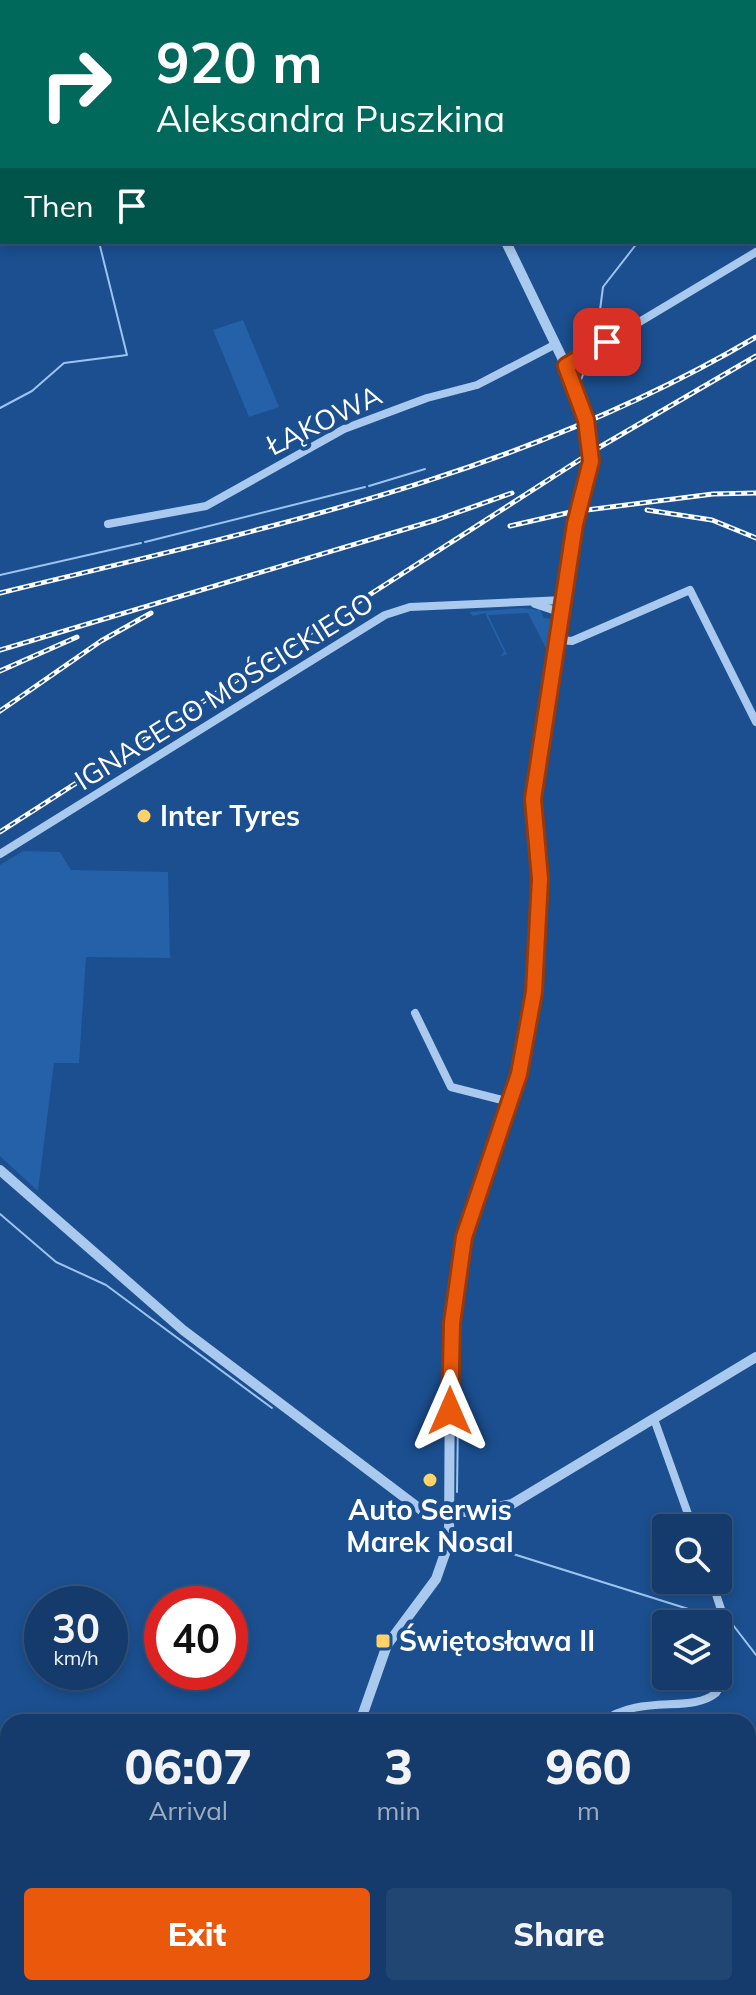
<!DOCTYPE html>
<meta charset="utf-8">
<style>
:root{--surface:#143b6b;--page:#214673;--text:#f1f3f6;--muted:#9dadc1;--line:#33557e;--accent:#ea580c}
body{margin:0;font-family:Mulish,sans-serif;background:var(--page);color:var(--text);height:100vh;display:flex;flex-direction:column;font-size:30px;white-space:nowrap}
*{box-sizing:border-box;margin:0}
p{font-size:26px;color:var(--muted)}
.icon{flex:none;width:44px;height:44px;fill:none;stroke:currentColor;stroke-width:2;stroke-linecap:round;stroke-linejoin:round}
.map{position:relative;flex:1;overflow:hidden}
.side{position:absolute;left:0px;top:1714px;width:756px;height:282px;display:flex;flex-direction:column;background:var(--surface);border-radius:24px 24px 0 0;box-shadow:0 4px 12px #0003,0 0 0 2px var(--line)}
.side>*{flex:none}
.hud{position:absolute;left:0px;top:0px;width:756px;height:244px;box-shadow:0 4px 12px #0003,0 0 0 2px var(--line);background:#00695c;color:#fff;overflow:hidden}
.controls{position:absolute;left:652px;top:1514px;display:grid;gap:16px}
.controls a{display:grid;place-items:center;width:80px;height:80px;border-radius:8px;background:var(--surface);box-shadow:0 4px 12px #0003,0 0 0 2px var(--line);font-size:40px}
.speed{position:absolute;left:24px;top:1586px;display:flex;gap:16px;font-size:40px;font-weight:700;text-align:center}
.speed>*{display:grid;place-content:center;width:104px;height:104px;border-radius:50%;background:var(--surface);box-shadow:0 4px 12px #0003,0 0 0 2px var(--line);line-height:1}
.speed small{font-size:20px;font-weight:400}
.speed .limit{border:12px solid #d22;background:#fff;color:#111}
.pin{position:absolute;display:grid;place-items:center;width:68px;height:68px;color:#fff;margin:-34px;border-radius:16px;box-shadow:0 4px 12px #0006}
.me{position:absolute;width:88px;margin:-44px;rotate:0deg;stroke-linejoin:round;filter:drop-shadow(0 0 6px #0008)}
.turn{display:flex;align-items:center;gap:28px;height:168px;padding:0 24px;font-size:36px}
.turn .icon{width:104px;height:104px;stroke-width:2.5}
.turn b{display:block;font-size:56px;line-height:68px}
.then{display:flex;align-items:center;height:76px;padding:0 24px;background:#0003;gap:16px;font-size:30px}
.eta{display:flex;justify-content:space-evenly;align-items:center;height:136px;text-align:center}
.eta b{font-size:48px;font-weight:800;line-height:56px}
.cta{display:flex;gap:16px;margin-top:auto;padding:16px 24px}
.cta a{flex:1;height:92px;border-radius:8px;background:var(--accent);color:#fff;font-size:32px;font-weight:800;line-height:92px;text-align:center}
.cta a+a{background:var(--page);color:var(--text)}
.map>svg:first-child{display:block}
</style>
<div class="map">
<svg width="756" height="1995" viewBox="0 0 756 1995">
<rect width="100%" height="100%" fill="#1b4f8f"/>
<!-- green -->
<g fill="#2461a8">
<polygon points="216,0 432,0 433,2 217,2"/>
<polygon points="243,320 279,407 249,417 213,330"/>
<polygon points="522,608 540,610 544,618 553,619 552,660 528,613 488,615 507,654 500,657 504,652 485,613 473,616 469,612"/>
<polygon points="23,851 60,852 71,870 168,872 170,958 86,957 79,1063 54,1063 38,1191 0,1156 0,865"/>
</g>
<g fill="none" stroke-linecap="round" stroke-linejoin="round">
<!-- stream -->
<g stroke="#9cc4f0" stroke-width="2">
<polyline points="754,38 756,35"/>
<polyline points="596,341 603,287 638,242"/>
<polyline points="584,401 579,385 590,357"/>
<polyline points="0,408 32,391 64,363 127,355 99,242"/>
<polyline points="369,486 425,469"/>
<polyline points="145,542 365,487"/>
<polyline points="0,575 141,543"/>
<polyline points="487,1180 527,1069"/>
<polyline points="0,1214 56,1262 106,1285 272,1408"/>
<polyline points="462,1300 474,1227 482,1198"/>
<polyline points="457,1380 461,1310"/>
<polyline points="457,1492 458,1419"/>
<polyline points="457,1533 459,1537 717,1618"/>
<polyline points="733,1625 756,1655"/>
</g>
<!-- minor -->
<g stroke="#a9c9ee" stroke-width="8">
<polyline points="582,0 583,2"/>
<polyline points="0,130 2,134"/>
<polyline points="0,186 2,182"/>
<polyline points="566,366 756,252"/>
<polyline points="108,524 206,506 344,429 427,398 477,385 556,344"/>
<polyline points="535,604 562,613"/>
<polyline points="559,640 572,641 690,590 756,722"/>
<polyline points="0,854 385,615 410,607 564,600"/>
<polyline points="415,1013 451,1087 510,1102"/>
<polyline points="654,1419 693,1528"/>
<path d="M602,1722C641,1693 691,1714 716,1693C740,1656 724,1617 711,1580"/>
<polyline points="209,1988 209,1995"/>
</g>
<!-- tertiary -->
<g stroke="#a9c9ee" stroke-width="10">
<polyline points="187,2 191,0"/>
<polyline points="458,2 458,0"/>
<polyline points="0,91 2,91"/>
<polyline points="0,1170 183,1330 424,1512 474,1512 512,1504 756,1357"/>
<polyline points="360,1722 387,1645 436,1579 449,1542 450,1358 457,1278 467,1223 519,1074 530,1022 540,893 534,790 575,524 591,461 586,420 566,366 506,242"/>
<polyline points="237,1995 242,1988"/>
</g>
<defs>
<g id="rail">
<polyline points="647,510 712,520 756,538"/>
<polyline points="510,526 571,512 713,494 756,493"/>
<path d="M0,593C262,529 521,476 756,337"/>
<polyline points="0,650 436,520 512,493"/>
<polyline points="0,671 77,637"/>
<polyline points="0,711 101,641 151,613"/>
<polyline points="0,832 598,448 756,356"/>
</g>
</defs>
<!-- rail casing -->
<use href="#rail" stroke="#fff" stroke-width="5"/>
<!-- rail -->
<use href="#rail" stroke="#1b4f8f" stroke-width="2" stroke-dasharray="6" stroke-linecap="butt"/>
</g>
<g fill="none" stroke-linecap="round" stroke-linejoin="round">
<defs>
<polyline id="route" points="450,1411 452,1323 464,1237 519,1074 534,992 540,879 533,799 575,524 591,461 586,420 566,366 607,342"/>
</defs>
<!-- route casing -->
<use href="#route" stroke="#983908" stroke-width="20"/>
<!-- route -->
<use href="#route" stroke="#ea580c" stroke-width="14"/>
</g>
<!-- markers -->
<g fill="#ffd166" stroke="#1b4f8f" stroke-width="3">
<circle cx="144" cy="816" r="8"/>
<circle cx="430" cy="1480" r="8"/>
<rect x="375" y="1633" width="16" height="16" rx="4"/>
</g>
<g text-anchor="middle" stroke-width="8" stroke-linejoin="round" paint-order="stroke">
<!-- street labels -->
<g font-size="28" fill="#fff" stroke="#1b4f8f">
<text transform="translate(324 420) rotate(-26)" y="10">ŁĄKOWA</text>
<text transform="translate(224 691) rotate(-32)" y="10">IGNACEGO MOŚCICKIEGO</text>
</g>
<!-- poi labels -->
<g font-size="28" font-weight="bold" fill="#fff" stroke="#1b4f8f" text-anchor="start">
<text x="160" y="826">Inter Tyres</text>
<text x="430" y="1520" text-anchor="middle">Auto Serwis<tspan x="430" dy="32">Marek Nosal</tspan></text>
<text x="399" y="1651">Świętosława II</text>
</g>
</g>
</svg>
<div class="controls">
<a><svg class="icon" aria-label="search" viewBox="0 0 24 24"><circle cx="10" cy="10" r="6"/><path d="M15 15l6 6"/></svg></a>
<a><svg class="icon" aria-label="layers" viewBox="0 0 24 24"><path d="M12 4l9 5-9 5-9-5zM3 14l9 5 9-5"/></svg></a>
</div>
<div class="speed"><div>30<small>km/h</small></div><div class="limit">40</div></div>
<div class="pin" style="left:607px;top:342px;background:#d93025"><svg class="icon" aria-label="arrive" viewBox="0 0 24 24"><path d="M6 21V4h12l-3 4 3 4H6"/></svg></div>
<svg class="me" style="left:450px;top:1411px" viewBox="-20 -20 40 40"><path d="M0-17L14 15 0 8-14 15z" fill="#ea580c" stroke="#fff" stroke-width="4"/></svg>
<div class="hud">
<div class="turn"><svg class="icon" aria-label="right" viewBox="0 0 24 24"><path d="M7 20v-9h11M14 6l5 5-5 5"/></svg><div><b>920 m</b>Aleksandra Puszkina</div></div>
<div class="then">Then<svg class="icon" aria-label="arrive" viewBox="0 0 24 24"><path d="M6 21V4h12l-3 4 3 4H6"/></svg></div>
</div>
<section class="side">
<div class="eta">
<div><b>06:07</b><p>Arrival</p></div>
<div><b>3</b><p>min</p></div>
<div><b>960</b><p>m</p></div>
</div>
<div class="cta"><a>Exit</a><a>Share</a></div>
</section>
</div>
